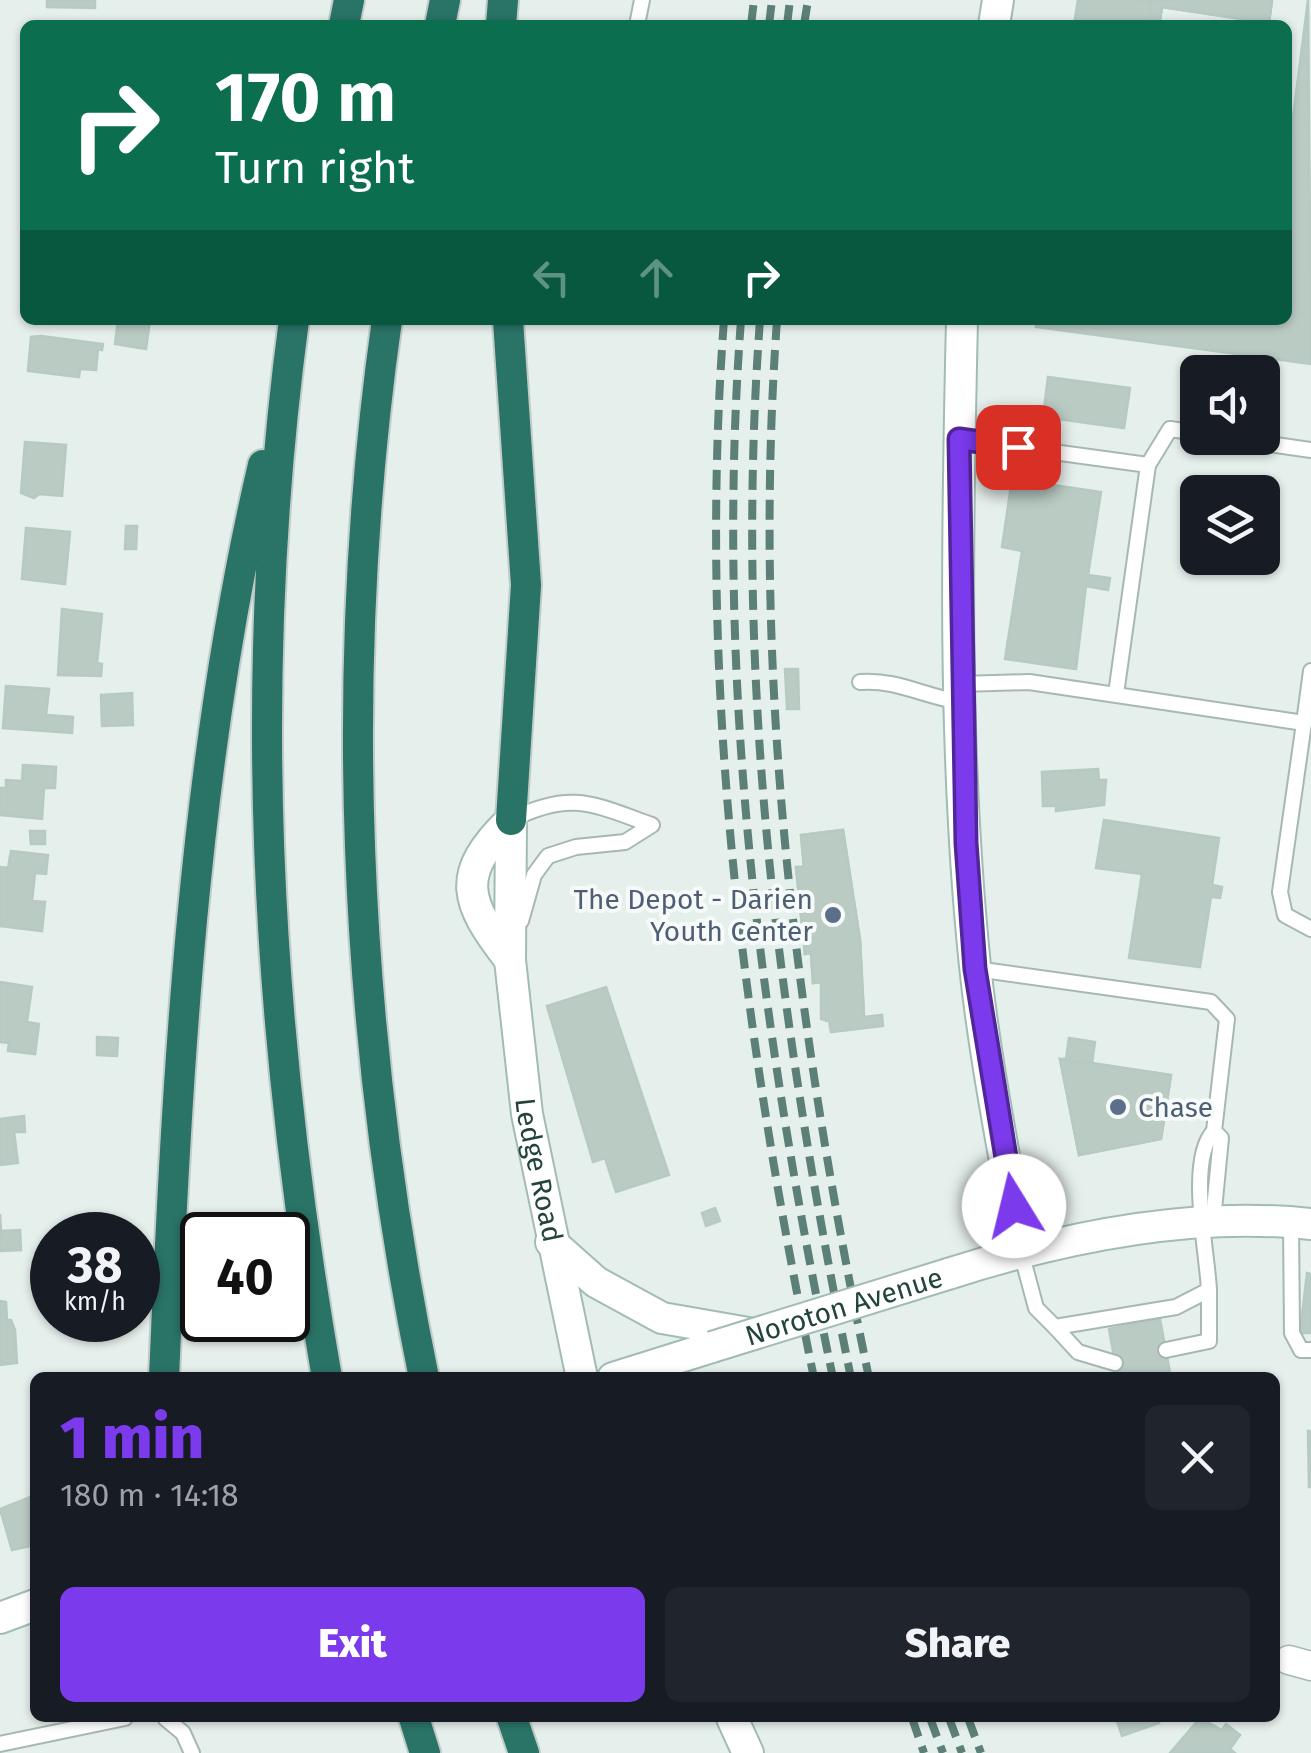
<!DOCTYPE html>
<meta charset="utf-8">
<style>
:root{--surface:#171b24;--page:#20242c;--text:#f1f3f6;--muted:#9ea1a6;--accent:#7c3aed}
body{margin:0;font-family:"Fira Sans",sans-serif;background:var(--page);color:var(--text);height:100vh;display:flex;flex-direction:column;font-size:38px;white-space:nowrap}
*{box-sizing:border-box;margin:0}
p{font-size:32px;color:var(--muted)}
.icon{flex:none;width:55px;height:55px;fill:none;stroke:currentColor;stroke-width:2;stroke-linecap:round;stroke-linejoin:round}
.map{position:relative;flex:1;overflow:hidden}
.panel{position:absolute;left:30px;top:1372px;width:1250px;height:350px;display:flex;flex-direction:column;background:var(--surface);border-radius:15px;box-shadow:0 2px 8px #0004}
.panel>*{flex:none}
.top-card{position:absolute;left:20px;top:20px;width:1272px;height:305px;border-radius:15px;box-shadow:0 2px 8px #0004;background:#0b6e4f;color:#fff;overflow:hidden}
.tools{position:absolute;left:1180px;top:355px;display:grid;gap:20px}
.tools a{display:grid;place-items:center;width:100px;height:100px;border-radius:15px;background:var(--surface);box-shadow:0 2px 8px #0004;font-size:50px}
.speed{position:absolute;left:30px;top:1212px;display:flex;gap:20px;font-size:50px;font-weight:700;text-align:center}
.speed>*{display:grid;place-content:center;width:130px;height:130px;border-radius:50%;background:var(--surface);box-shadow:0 2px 8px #0004;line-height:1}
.speed small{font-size:25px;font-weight:400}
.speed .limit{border:5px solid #111;border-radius:15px;background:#fff;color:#111}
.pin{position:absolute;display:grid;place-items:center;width:85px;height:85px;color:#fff;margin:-42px;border-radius:20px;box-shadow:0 5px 15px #0006}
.me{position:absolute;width:110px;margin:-55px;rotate:351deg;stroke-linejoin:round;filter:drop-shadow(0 0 8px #0008)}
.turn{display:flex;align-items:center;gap:35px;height:210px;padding:0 30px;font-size:45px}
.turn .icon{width:130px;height:130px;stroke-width:2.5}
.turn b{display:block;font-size:70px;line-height:85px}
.lanes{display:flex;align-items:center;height:95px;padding:0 30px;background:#0003;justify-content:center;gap:50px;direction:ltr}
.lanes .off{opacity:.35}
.round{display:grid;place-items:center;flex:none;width:105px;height:105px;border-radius:15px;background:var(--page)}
.head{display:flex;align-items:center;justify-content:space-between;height:170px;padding:0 30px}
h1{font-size:60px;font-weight:800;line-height:75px;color:var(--accent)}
.primary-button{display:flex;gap:20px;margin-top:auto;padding:20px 30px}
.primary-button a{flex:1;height:115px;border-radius:15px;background:var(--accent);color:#fff;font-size:40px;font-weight:800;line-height:115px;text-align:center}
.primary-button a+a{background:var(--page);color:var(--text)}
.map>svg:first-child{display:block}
</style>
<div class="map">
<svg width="1311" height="1753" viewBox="0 0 1311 1753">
<rect width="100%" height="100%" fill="#e5efeb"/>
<!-- building -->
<g fill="#bacbc4" stroke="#b6cac3" stroke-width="2.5">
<polygon points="47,0 95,0 95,8 47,7"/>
<polygon points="1078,0 1272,0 1269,23 1162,7 1160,20 1165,25 1074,25"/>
<polygon points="1140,0 1272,0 1269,23 1162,7 1160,20 1149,18 1151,2"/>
<polygon points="1308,0 1311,364 1036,327 1037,320 1288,320 1288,156"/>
<polygon points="118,320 150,320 146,349 115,344"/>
<polygon points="41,336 103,344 102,350 98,349 96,370 80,369 79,377 28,371 31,337"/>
<polygon points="1048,377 1130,388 1124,428 1043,417"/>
<polygon points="25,442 66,445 62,496 39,494 34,498 21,493"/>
<polygon points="1012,479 1101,492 1088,575 1110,578 1108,590 1086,586 1076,669 1005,659 1022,551 1002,547"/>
<polygon points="126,526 137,526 136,549 125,549"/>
<polygon points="26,528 70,532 65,584 22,579"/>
<polygon points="62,609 102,614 97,663 102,664 101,676 58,675"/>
<polygon points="785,669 798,669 799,709 787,709"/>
<polygon points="6,686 49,689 46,715 73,717 72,733 3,728"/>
<polygon points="132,693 133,725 102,726 101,695"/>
<polygon points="23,765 56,767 55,788 44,788 42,819 0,815 0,788 6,788 6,780 22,781"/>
<polygon points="1098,769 1099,780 1106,780 1104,805 1056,811 1056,806 1043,806 1042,772"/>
<polygon points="1104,820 1219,838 1212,885 1222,887 1220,898 1211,897 1200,967 1129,958 1142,874 1096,868"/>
<polygon points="843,830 860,940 864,1017 826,1021 821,982 813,983 811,953 805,954 796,867 804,867 801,835"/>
<polygon points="843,830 860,940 864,1017 882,1015 883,1026 831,1032 829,1021 821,1019 821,982 813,983 811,953 805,954 796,867 804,867 801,835"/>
<polygon points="30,831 45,831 45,844 31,844"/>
<polygon points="11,851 48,855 46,874 35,873 32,901 45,902 42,931 0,926 0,867 8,868"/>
<polygon points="0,982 32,987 27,1022 39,1024 35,1054 8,1051 9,1043 0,1042"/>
<polygon points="606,987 669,1175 616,1192 605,1158 593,1162 547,1006"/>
<polygon points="97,1037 118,1038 117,1056 97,1055"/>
<polygon points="1069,1038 1095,1042 1092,1063 1171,1075 1161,1139 1079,1155 1060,1059 1066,1059"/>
<polygon points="1060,1059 1171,1075 1161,1139 1079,1155"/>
<polygon points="24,1116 25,1132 14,1132 18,1163 0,1165 0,1119"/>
<polygon points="715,1208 720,1221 706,1226 702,1213"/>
<polygon points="0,1214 1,1231 20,1230 21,1250 0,1251"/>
<polygon points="1307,1273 1311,1274 1311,1333 1300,1333"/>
<polygon points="0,1301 6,1302 7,1320 11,1320 15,1330 17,1363 0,1365"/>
<polygon points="1160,1319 1171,1378 1118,1378 1109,1329"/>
<polygon points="1308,1431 1311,1431 1311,1487 1309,1487"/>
<polygon points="35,1495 35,1545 12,1550 0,1509"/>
<polygon points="1116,1718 1157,1718 1159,1723 1122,1736"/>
<polygon points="1200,1718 1222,1730 1226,1724 1240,1735 1230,1749 1235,1753 1170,1753"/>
</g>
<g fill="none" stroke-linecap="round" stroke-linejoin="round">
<defs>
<g id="lane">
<polyline points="637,25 642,0"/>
<polyline points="1228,438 1311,450"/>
<polyline points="959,439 1148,465 1116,694"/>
<polyline points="1148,465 1170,429 1198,433"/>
<path d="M860,682C897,679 925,697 961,702"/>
<polyline points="961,684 1029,682 1304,723 1311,671"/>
<polyline points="1304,723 1280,892 1285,915 1311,929"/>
<path d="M511,820C571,790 593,804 652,825L625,842L576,847L548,856L534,875L521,921"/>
<polyline points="976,969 1211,1002 1227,1019 1214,1131 1221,1138 1213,1220"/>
<polyline points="1291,1223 1292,1333 1301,1350 1311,1350"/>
<path d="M1021,1252L1036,1308L1055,1327L1176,1307L1209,1290C1207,1250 1187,1159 1214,1131"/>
<polyline points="1055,1327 1078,1352 1115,1363"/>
<polyline points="1166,1350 1209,1341 1209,1290"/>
<polyline points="165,1718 183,1733 192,1753"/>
<polyline points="0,1744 125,1718"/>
</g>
<polyline id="street" points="1289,1660 1311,1666"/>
<g id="secondary">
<polyline points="994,25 998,0"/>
<path d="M962,320C957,534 953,753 975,966C985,1061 1005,1157 1021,1252"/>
<path id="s1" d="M511,820L510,960L527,1114L582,1378"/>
<path d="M510,960C465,902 454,875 511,820"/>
<polyline points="551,1242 596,1282 662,1318 754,1334"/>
<path d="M948,1274C1063,1237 1190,1211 1311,1224"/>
<polyline points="613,1378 712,1347"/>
<polyline points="0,1618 35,1605"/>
<polyline points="732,1718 748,1753"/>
</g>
<g id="highway">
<polyline points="344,25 349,0"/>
<polyline points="440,25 445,0"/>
<polyline points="501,25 503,0"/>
<path d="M294,320C246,676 265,1024 327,1378"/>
<path d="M387,320C337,669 353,1033 424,1378"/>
<polyline points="508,320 526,585 511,820"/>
<path d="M164,1378C177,1074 193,762 263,465"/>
<polyline points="414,1718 425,1753"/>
<polyline points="512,1718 524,1753"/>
</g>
</defs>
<!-- lane casing -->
<use href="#lane" stroke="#a7b8b3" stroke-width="18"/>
<!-- street casing -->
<use href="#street" stroke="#a7b8b3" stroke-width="31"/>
<!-- secondary casing -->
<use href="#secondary" stroke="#a2bcb4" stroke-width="34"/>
<!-- highway casing -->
<use href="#highway" stroke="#c1cbc8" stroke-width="34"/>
<!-- lane -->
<use href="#lane" stroke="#fff" stroke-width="14"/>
<!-- street -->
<use href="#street" stroke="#fff" stroke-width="28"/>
<!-- secondary -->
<use href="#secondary" stroke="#fff" stroke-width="30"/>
<!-- highway -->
<use href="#highway" stroke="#2a7367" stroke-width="30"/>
<!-- rail -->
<g stroke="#5c7f77" stroke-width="8" stroke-dasharray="20 10" stroke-linecap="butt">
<polyline points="751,25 754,0"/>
<polyline points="769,25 772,0"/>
<polyline points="787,25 790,0"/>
<polyline points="804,25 808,0"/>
<path d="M724,320C697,676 742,1029 814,1378"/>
<path d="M741,320C714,676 760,1029 833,1378"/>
<path d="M760,320C733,679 779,1027 851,1378"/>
<path d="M777,320C751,677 796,1029 869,1378"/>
<polyline points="912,1718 924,1753"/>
<polyline points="930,1718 943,1753"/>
<polyline points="949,1718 962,1753"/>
<polyline points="968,1718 981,1753"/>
</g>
<defs>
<g id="secondary-bridge">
<path id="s2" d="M712,1347L948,1274"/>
</g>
</defs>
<!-- secondary-bridge casing -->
<use href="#secondary-bridge" stroke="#a2bcb4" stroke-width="34" stroke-linecap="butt"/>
<!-- secondary-bridge -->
<use href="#secondary-bridge" stroke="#fff" stroke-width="30"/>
</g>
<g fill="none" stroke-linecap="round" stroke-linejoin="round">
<defs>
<polyline id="route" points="1014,1206 975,969 966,843 959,439 1018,447"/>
</defs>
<!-- route casing -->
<use href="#route" stroke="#51269a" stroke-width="25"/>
<!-- route -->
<use href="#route" stroke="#7c3aed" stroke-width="18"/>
</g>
<!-- markers -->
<g fill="#5c6f8a" stroke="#f6fbf9" stroke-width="4">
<circle cx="833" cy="915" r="10"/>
<circle cx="1118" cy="1107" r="10"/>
</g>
<g text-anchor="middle" stroke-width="8" stroke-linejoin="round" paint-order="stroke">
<!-- service labels -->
<g font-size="28" fill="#4e5e75" stroke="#f6fbf9" text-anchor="end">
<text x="813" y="909">The Depot - Darien<tspan x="813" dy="32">Youth Center</tspan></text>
<text x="1138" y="1117" text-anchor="start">Chase</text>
</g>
<!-- street labels -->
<g font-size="28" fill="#22443c" stroke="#f6fbf9">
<text dy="10" stroke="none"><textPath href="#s1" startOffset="352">Ledge Road</textPath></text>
<text dy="10" stroke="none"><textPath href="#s2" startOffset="138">Noroton Avenue</textPath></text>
</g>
</g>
</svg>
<div class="tools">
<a><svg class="icon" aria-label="sound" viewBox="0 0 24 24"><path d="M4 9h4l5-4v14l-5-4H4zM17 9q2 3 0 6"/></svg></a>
<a><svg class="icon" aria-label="layers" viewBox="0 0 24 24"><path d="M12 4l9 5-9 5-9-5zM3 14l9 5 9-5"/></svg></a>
</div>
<div class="speed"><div>38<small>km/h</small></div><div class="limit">40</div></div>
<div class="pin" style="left:1018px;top:447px;background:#d93025"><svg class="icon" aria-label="arrive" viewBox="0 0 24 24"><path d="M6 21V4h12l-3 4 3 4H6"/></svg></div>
<svg class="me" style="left:1014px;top:1206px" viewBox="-20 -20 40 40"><circle r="19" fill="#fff"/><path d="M0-13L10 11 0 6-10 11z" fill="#7c3aed"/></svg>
<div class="top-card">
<div class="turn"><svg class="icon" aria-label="right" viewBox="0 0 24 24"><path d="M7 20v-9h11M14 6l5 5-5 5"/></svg><div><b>170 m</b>Turn right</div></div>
<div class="lanes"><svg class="icon off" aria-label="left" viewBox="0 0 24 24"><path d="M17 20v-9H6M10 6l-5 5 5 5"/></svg><svg class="icon off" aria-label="ahead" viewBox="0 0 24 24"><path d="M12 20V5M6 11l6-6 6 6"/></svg><svg class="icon" aria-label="right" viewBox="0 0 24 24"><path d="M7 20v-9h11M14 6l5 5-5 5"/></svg></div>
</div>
<section class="panel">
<div class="head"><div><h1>1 min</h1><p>180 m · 14:18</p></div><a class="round"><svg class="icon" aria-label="close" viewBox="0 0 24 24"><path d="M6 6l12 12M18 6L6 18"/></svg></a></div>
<div class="primary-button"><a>Exit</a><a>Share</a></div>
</section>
</div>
